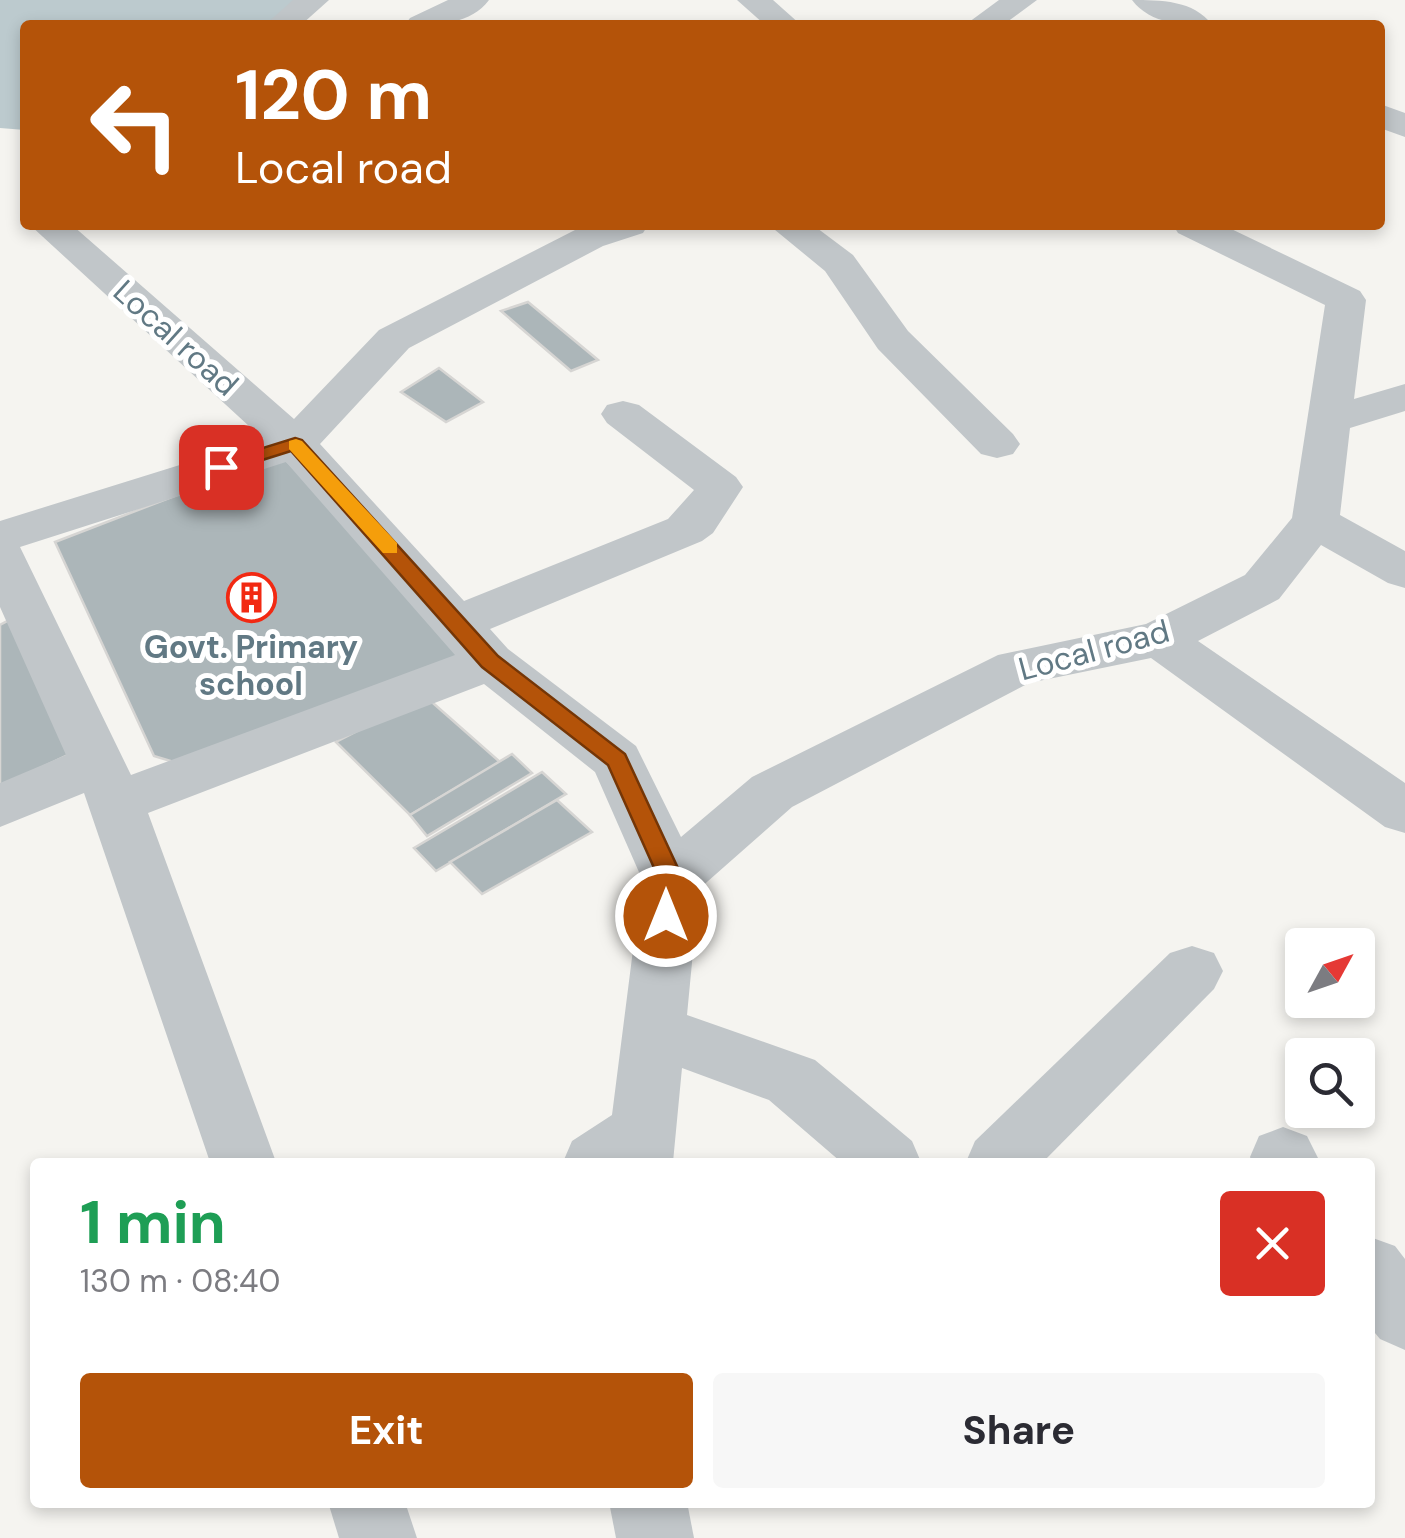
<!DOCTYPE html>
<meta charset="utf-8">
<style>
:root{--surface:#fff;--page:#f7f7f7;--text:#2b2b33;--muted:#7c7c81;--accent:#b45309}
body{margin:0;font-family:"DM Sans",sans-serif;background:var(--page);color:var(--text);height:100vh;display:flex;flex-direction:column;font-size:38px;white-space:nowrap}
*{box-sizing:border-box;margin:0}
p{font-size:32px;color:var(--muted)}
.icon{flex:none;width:55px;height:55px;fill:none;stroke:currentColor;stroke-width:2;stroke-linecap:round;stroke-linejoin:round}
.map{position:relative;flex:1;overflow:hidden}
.panel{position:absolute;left:30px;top:1158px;width:1345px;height:350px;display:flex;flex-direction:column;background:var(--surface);border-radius:10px;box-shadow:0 5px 15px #0003}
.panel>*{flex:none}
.guide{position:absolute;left:20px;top:20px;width:1365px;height:210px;border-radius:10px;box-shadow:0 5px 15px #0003;background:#b45309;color:#fff;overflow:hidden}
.needle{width:65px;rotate:50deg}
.buttons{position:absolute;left:1285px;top:928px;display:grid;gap:20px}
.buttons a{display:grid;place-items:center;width:90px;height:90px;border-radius:10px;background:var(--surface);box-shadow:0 5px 15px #0003;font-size:50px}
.pin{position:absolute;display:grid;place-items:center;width:85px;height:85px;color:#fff;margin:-42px;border-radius:20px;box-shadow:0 5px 15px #0006}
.me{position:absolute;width:110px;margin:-55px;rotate:0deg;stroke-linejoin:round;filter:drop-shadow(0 0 8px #0008)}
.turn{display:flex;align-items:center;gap:35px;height:210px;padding:0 50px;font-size:45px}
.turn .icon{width:130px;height:130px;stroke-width:2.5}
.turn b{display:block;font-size:70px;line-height:85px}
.round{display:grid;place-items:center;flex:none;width:105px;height:105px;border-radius:10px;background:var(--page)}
.summary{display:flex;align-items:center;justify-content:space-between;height:170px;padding:0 50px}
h1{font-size:60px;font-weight:700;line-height:75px;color:#1e9e55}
.primary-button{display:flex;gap:20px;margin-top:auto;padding:20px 50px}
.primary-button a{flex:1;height:115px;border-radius:10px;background:var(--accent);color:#fff;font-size:40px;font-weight:700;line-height:115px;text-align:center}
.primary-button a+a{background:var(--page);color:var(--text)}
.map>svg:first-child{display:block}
</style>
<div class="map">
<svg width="1405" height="1538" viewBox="0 0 1405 1538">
<rect width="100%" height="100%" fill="#f5f4f0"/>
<!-- water -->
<polygon fill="#bccace" points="0,0 298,0 271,25 25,25 25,130 0,128"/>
<!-- building -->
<g fill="#acb6b9" stroke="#d6d5d3" stroke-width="2.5">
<polygon points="528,302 598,360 571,371 501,311"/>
<polygon points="439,368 483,402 446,422 401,392"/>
<polygon points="281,455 477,651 177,763 154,756 55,542"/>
<polygon points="13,618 85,747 0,787 0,625"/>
<polygon points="425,696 500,762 410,815 336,742"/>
<polygon points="512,754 532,773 427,836 410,815"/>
<polygon points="542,772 566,794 436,871 414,848"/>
<polygon points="557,800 592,832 482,894 450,862"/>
</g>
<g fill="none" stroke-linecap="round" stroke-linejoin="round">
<!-- minor -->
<g fill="#c1c6c9" fill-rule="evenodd">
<polygon points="293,0 329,0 301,25 265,25"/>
<path d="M448,0H489C470,26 433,25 405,25L410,18Z"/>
<polygon points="737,0 773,0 801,25 765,25"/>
<polygon points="999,0 1037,0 1003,25 965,25"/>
<path d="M1132,0C1160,0 1194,0 1212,25C1184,25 1151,25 1132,0Z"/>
<polygon points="1380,104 1405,113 1405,137 1380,128"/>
<path d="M30,225H72L294,419L379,330L575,230L590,225H648L643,233L603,246L409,348L320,444L464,601L668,519L694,490L607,423L601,414L607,405L623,401L639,405L736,477L743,487L713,533L702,541L490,629L508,649L636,746L681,837L752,777L998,655L1146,624L1245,575L1292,518L1325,305L1178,233L1173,225H1223L1360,291L1366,300L1354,399L1405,384V411L1350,428L1340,515L1405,551V588L1388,583L1321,545L1279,599L1198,641L1405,783V833L1385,827L1151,658L1029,683L792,807L699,889L687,1015L815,1060L912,1141L921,1162H841L769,1100L682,1068L673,1162H563L572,1141L612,1115L642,879L595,772L484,684L148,813L276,1162H210L84,793L0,827V783L66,755L0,607V521L263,439ZM286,462L455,655L131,775L20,547Z"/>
<polygon points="769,225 813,225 853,255 908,331 1013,434 1020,444 1013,454 997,458 981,454 878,349 825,271"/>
<polygon points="1192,946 1214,953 1223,971 1214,989 1043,1162 966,1162 975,1141 1170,953"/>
<polygon points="1283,1127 1307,1136 1320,1162 1252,1162 1250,1157 1259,1136"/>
<polygon points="1370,1237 1395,1246 1405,1259 1405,1350 1380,1339 1370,1327"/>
<polygon points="328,1502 405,1502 417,1538 339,1538"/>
<polygon points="609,1502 687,1502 694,1538 616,1538"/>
</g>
</g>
<!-- route -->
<polygon fill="#b45309" stroke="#753606" stroke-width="2.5" points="295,438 302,440 498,656 625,754 683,879 675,923 658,923 654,916 659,879 608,765 482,667 291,451 221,473 212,467 215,463"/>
<!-- slow -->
<polygon fill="#f59e0b" points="296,439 302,441 397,543 397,553 383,553 289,449 289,441"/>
<!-- icons -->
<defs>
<symbol id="building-ring" viewBox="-11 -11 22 22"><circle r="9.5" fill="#fff" stroke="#f22912" stroke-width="1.5"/><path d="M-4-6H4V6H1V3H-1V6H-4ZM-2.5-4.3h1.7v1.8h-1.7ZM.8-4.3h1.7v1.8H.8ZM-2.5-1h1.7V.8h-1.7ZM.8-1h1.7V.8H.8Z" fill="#f22912"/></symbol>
</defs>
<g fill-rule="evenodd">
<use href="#building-ring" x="224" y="570" width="55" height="55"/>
</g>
<g text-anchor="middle" stroke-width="10" stroke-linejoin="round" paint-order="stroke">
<!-- street labels -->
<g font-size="32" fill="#617984" stroke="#fff">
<text transform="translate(176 338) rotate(42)" y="11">Local road</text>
<text transform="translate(1094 650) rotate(-15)" y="11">Local road</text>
</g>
<!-- poi labels -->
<g font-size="32" font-weight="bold" fill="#617984" stroke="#fff">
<text x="251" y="658">Govt. Primary<tspan x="251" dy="37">school</tspan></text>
</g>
</g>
</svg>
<div class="buttons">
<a><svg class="needle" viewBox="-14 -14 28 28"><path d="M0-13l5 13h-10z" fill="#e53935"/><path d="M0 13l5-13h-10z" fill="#7c7c81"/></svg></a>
<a><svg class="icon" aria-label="search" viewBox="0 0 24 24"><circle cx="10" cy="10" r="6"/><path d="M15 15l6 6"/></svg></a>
</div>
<div class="pin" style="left:221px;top:467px;background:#d93025"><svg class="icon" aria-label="arrive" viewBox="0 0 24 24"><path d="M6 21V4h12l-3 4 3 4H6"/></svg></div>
<svg class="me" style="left:666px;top:916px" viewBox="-20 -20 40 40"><circle r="17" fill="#b45309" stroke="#fff" stroke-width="3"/><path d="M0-11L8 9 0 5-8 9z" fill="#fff"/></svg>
<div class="guide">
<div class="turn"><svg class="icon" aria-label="left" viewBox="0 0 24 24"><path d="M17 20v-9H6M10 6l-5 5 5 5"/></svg><div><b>120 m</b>Local road</div></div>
</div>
<section class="panel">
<div class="summary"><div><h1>1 min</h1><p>130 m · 08:40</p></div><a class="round" style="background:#d93025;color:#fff"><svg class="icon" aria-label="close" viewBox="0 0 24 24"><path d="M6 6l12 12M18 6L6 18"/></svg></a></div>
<div class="primary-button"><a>Exit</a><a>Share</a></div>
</section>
</div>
